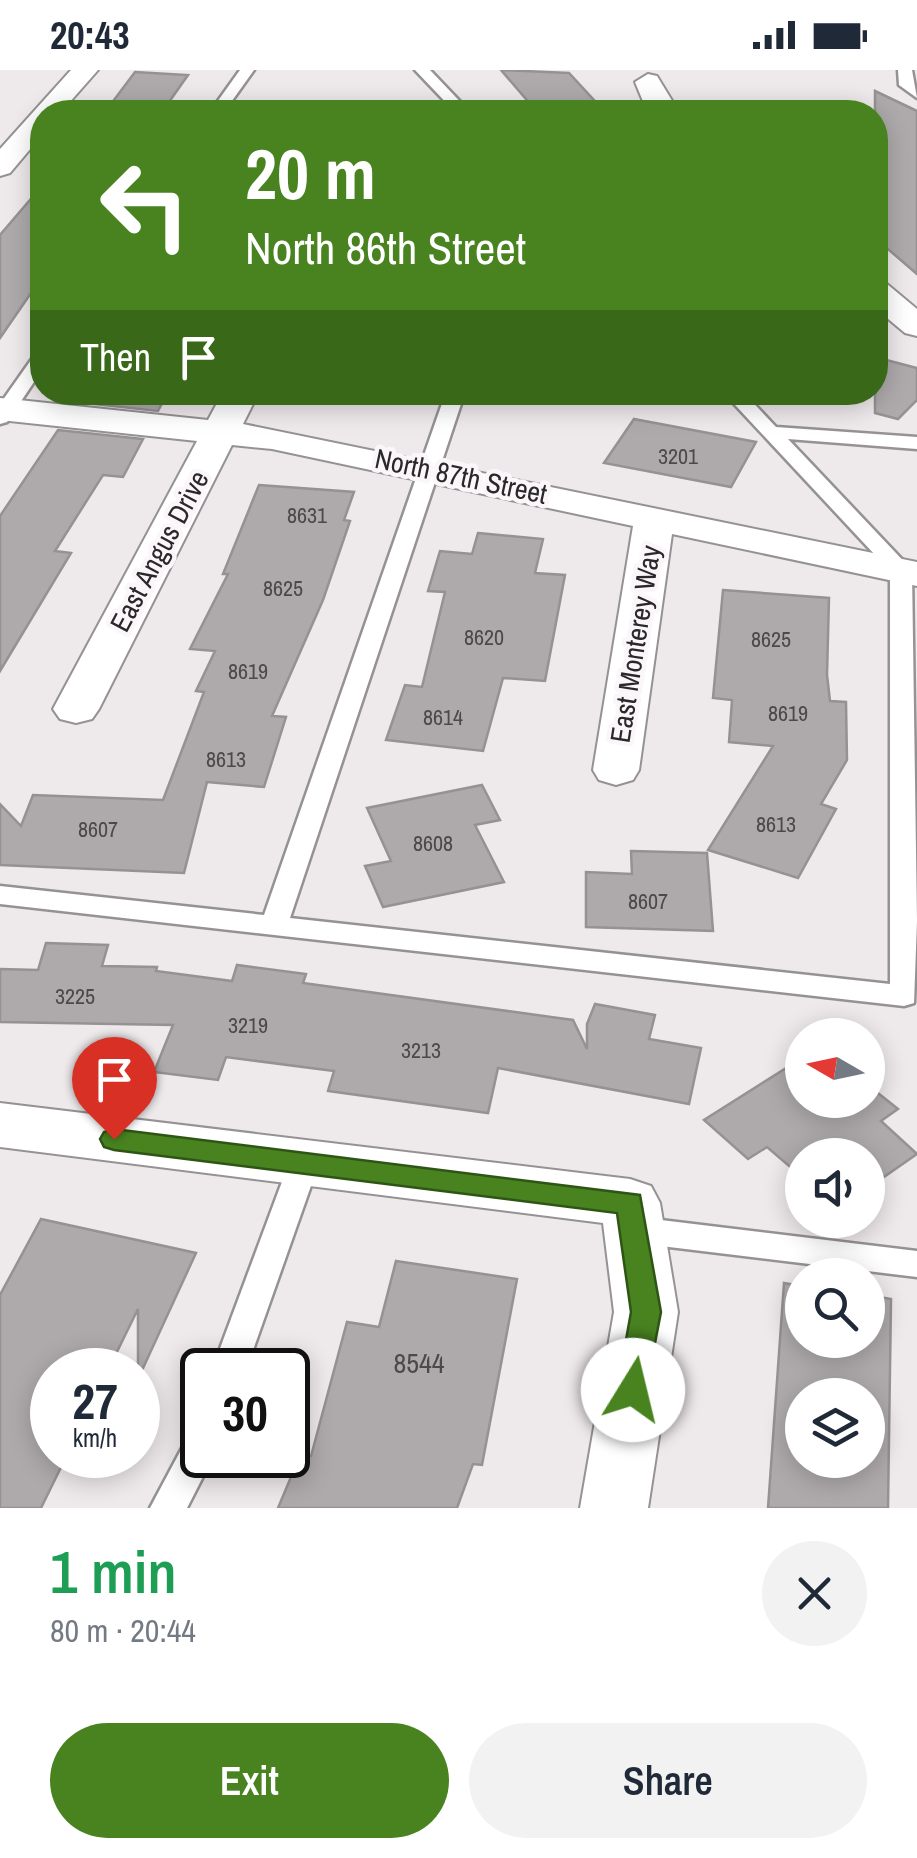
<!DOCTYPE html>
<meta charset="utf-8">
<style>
:root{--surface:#fff;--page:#f2f2f3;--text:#1f2937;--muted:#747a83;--accent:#488320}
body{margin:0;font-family:"Archivo Narrow",sans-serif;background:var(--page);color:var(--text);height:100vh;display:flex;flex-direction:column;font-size:38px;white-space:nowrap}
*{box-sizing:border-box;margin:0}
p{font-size:32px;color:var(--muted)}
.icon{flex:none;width:55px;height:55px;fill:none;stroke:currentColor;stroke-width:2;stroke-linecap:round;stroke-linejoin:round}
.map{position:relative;height:1438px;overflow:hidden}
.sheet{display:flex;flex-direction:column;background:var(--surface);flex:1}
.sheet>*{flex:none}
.top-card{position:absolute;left:30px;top:30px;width:858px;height:305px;border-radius:40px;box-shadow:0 5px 25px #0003;background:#488320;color:#fff;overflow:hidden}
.needle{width:65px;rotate:279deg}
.controls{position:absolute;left:785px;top:948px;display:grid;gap:20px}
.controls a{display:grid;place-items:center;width:100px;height:100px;border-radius:50%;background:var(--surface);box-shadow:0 5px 25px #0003;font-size:50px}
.speed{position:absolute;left:30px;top:1278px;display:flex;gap:20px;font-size:50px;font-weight:700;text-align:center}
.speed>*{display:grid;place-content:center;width:130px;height:130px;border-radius:50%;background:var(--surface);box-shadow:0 5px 25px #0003;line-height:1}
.speed small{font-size:25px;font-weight:400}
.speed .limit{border:5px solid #111;border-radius:15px;background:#fff;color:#111}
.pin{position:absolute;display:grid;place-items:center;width:85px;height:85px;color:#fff;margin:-102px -42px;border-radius:50% 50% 50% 0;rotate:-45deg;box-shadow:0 0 10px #0007}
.pin .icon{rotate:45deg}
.me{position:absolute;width:110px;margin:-55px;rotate:9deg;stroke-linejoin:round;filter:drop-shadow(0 0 8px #0008)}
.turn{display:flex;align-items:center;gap:35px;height:210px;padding:0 50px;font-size:45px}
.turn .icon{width:130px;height:130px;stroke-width:2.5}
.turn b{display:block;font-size:70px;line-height:85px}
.then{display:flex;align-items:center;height:95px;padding:0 50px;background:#0003;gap:20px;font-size:38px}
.round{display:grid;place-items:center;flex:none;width:105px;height:105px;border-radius:52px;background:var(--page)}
.overview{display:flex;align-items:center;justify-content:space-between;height:170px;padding:0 50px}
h1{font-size:60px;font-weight:600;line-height:75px;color:#1e9e55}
.cta{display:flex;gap:20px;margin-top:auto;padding:20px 50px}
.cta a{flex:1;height:115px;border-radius:60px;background:var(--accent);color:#fff;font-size:40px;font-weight:600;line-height:115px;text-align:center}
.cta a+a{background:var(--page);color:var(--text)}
.status{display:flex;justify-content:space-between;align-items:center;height:70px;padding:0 50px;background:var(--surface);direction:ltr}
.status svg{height:28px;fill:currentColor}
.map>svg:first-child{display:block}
</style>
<div class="status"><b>20:43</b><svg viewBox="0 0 49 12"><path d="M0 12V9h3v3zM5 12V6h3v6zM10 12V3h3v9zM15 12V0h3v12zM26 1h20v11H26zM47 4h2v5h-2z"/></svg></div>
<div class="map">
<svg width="917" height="1438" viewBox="0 0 917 1438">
<rect width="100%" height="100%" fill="#eee9eb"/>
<!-- building -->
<g fill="#aeaaac" stroke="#969193" stroke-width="2.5" fill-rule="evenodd">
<polygon points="501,0 569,3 605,42 537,42"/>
<polygon points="135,2 188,5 162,42 105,42"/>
<polygon points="875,21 917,41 917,204 875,168"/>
<polygon points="42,116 42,207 0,268 0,165"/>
<polygon points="875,287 917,298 917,330 898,349 875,343"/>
<polygon points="82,322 168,322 158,341 76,332"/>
<polygon points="634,349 756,372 731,417 604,393"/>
<polygon points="58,360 143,369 123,407 103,405 55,481 71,483 0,601 0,446"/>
<polygon points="259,415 354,422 344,450 350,451 323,530 272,646 286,647 264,717 207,712 184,803 0,795 0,734 21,756 33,725 163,730 204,622 196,621 215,581 190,579 228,504 223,504"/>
<polygon points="478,463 543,469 535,503 565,505 545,611 503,608 483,681 386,670 405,615 422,617 445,522 428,521 440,481 472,484"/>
<polygon points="723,520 829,528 827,605 830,631 846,632 847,690 821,734 836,739 798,808 708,780 773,676 729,672 732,630 713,628"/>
<polygon points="482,715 500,750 475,755 504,812 383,837 365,796 391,791 367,738"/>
<polygon points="631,781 707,783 713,861 586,857 586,802 632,804"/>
<polygon points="46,873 108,875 102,896 157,897 156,901 232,911 237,895 306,904 303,913 573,950 587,979 587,954 595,934 655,945 649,969 701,978 689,1034 498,998 488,1043 328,1021 334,1001 226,987 218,1010 154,1002 173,955 0,952 0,899 38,900"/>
<polygon points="802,988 802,1030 868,1030 868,1015 898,1039 881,1051 917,1084 868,1118 868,1085 802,1085 802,1107 767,1077 748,1089 704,1050"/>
<polygon points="41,1149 196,1183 138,1309 138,1239 108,1300 52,1300 52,1385 67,1385 41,1438 0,1438 0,1225"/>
<polygon points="396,1191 517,1209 482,1395 473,1394 457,1438 278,1438 301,1383 311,1386 347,1252 379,1257"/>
<path d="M784,1213L802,1216V1270H868V1225L891,1229L888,1438H768ZM802,1325H868V1390H802Z"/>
</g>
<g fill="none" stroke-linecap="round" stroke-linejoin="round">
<defs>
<g id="service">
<polygon points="240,0 254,0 224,42 210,42"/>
<polygon points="415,0 430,0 470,42 455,42"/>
<polygon points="898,0 912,0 917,28 899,15"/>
<polygon points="42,282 42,300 7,352 0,354 0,334 36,283"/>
<polygon points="446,322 465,322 290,848 890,914 890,501 723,322 743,322 776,357 917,367 917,379 788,369 912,500 917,851 914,933 904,936 0,834 0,816 264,845"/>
<polygon points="304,1081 315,1085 319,1093 246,1300 212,1300 289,1093 293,1085"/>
<polygon points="636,1147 917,1181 917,1207 636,1173 625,1169 620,1160 625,1151"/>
<polygon points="202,1358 202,1385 214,1385 187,1438 150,1438 190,1363"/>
</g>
<g id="minor">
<polygon points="71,0 98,0 61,42 42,42 42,65 10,103 0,106 0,79"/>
<polygon points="648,4 657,6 679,42 647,41 635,12"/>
<polygon points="875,211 887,214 917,239 917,266 905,263 875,238"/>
<polygon points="223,322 259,322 243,354 917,492 917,516 672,464 639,700 633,710 616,715 599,710 593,700 633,456 272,379 232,375 99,639 92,649 76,653 60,649 53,639 197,371 0,350 0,328 208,350"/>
<polygon points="0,1033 630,1109 651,1116 660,1133 678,1242 648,1438 580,1438 614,1242 603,1153 0,1077"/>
</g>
</defs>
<!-- service casing -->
<use href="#service" stroke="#969294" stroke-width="5"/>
<!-- minor casing -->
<use href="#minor" stroke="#969294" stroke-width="4"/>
<!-- service -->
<use href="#service" fill="#fff" fill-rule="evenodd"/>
<!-- minor -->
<use href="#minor" fill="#fff" fill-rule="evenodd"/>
</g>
<!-- route -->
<polygon fill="#488320" stroke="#2f5515" stroke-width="2.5" points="114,1059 640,1125 661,1242 644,1330 633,1334 622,1330 617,1320 631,1242 617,1143 114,1080 104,1077 100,1069 104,1062"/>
<g text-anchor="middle" stroke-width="9" stroke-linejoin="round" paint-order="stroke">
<!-- number labels -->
<g font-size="22" fill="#4b494a">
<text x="678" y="394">3201</text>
<text x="307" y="453">8631</text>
<text x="283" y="526">8625</text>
<text x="484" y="575">8620</text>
<text x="771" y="577">8625</text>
<text x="248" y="609">8619</text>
<text x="788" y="651">8619</text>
<text x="443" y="655">8614</text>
<text x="226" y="697">8613</text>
<text x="776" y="762">8613</text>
<text x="98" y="767">8607</text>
<text x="433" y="781">8608</text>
<text x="648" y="839">8607</text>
<text x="75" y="934">3225</text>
<text x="248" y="963">3219</text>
<text x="421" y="988">3213</text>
</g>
<!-- street labels -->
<g font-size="28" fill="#2a292a" stroke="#fbf6f9">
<text transform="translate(461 406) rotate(12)" y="10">North 87th Street</text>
<text transform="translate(159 481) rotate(-62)" y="10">East Angus Drive</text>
<text transform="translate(635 574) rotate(-81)" y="10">East Monterey Way</text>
</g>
<!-- near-number labels -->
<g font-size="28" fill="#4b494a">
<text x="419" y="1303">8544</text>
</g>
</g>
</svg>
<div class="controls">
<a><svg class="needle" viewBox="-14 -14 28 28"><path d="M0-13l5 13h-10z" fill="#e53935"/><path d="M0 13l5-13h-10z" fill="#747a83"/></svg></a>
<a><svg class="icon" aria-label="sound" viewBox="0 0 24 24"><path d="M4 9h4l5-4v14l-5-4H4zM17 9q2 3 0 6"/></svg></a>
<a><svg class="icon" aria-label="search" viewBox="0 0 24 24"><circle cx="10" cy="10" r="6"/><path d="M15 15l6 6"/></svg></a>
<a><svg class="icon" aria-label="layers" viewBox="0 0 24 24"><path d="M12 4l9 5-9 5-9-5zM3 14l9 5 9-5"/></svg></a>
</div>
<div class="speed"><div>27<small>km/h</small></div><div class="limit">30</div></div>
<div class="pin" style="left:114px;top:1069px;background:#d93025"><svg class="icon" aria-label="arrive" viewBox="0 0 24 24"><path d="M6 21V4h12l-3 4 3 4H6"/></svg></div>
<svg class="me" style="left:633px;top:1320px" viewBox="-20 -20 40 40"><circle r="19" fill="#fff"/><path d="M0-13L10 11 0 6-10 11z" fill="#488320"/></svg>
<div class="top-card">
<div class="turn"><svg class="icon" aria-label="left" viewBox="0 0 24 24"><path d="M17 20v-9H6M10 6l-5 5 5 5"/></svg><div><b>20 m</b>North 86th Street</div></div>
<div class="then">Then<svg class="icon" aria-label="arrive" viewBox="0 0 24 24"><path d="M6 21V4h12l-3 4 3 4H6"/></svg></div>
</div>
</div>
<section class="sheet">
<div class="overview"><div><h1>1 min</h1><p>80 m · 20:44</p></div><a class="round"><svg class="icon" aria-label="close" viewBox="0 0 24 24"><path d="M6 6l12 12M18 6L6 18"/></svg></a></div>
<div class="cta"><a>Exit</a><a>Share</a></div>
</section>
